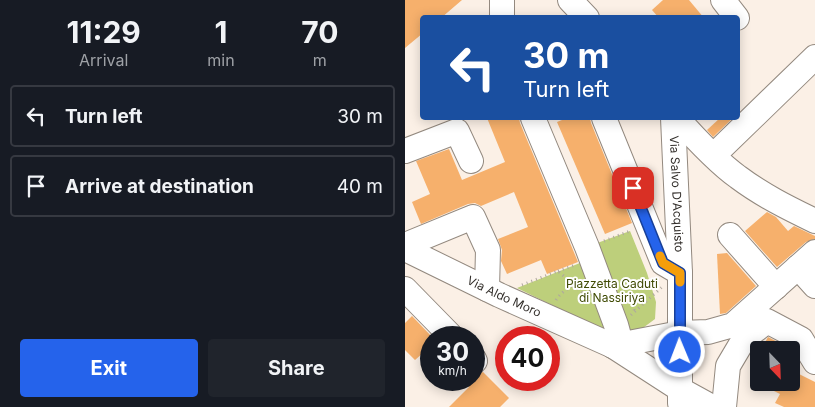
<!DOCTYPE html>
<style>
:root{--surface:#171b24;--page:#20242c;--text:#f1f3f6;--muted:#9ea1a6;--line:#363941;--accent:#2563eb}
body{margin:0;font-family:Inter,sans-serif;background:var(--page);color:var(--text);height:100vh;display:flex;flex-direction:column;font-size:19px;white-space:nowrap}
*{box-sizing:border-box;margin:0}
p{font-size:16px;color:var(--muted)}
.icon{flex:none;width:28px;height:28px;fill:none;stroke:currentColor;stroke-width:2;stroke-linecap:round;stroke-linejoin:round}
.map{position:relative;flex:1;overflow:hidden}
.panel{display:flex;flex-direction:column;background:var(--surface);width:405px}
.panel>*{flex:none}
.hud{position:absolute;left:15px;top:15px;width:320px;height:105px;border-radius:5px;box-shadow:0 2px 12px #0003;background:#1a4fa0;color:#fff;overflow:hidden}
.needle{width:32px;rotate:157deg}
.tools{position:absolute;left:345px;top:341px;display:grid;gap:10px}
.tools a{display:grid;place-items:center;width:50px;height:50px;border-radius:5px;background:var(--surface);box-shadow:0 2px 12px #0003;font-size:25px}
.speed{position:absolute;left:15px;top:326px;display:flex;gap:10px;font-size:25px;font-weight:700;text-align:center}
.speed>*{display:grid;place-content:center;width:65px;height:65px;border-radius:50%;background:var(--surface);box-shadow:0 2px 12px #0003;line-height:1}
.speed small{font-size:12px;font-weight:400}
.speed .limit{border:8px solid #d22;background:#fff;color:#111}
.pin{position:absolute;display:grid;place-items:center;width:42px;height:42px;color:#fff;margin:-21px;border-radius:10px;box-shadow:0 2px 8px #0006}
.me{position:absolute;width:55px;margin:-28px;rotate:359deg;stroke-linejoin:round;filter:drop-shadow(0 0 4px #0008)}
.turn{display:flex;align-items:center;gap:18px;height:105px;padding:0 20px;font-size:22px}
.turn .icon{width:65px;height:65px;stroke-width:2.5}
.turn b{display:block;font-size:35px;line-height:42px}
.eta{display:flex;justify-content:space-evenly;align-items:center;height:85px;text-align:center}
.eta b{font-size:30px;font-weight:700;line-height:35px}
.cta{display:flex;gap:10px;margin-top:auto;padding:10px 20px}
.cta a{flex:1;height:58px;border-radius:5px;background:var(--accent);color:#fff;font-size:20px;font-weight:700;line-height:58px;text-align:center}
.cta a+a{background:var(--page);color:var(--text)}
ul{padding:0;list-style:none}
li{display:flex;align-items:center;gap:15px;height:62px;margin:0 10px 8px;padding:0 10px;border:2px solid var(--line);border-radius:5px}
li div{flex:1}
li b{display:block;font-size:19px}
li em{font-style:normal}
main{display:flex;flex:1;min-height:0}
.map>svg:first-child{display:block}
</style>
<main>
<section class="panel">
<div class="eta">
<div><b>11:29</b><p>Arrival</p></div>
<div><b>1</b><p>min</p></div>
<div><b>70</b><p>m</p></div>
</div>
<ul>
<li><svg class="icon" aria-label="left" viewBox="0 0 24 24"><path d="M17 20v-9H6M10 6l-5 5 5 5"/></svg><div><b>Turn left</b></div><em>30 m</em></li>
<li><svg class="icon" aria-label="arrive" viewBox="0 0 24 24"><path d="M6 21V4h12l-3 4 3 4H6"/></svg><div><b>Arrive at destination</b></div><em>40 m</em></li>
</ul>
<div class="cta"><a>Exit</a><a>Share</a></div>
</section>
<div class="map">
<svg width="410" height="407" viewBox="0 0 410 407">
<rect width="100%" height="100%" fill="#fbf0e6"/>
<!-- green -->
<polygon fill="#bdcf7b" points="225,231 242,273 251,302 250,319 223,339 202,332 112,288 180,261 176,249"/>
<!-- building -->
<g fill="#f6b06c">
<polygon points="0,0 57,0 36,18 18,18 18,33 0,48"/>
<polygon points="258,0 284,0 299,18 254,18 247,10"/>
<polygon points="82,118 114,118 115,123 173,262 142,274 136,260 102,274 96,261 97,250 93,239 123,227 109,192 76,206 70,203 63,204 16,224 7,202 25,194 11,161 44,149 57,180 100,162"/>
<polygon points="162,118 185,118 186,123 227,223 200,234 152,122"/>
<polygon points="315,118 328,118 308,137 302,130"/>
<polygon points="362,212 371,217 383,231 389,226 410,236 410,239 401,242 372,267 340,231"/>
<polygon points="322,253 351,286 321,313 315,314 312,254"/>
<polygon points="7,316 28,338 26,338 26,361 18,353 10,360 0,350 0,323"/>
<polygon points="363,337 386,349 387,350 356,350"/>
<polygon points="386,370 410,382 410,407 379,407 370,403 375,394 351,382 386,382"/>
<polygon points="78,372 104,398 95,407 44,407 64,387 57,380 69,380 69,375"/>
</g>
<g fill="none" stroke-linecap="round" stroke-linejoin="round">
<defs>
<g id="minor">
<polyline points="165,0 182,18"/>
<polyline points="318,0 332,18"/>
<polyline points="97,18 97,0"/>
<polyline points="128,118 182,247 211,325 214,336 208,346"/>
<polyline points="199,118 258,263 275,273"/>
<path id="s1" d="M268,118L275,273V403"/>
<path d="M272,118C289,137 312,162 333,177C357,195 383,208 410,221"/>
<polyline points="0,151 52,131 66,161"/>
<polyline points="309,155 410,57"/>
<polyline points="325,235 371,287"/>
<polyline points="0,245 68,217 83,250 82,289"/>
<path id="s2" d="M0,249L94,295L208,346L276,390L307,407"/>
<polyline points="393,267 410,286"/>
<polyline points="0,289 48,338"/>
<polyline points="208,346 275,333 303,332 328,325 410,252"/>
<polyline points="69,359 70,361"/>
<polyline points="319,407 323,366 339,339 362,321 396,339 410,362"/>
</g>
</defs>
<!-- minor casing -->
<use href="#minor" stroke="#93897f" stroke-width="26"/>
<!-- path -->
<g stroke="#afa79f" stroke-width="3" stroke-dasharray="1 4" stroke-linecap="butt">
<polyline points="199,241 225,231"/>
<polyline points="153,271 170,265"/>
<polyline points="117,285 153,271 178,293"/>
<polyline points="224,295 230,312"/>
<path d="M151,300C156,292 166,286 175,282"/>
<polyline points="226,315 257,287"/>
</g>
<!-- minor -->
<use href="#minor" stroke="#fff" stroke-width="24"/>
</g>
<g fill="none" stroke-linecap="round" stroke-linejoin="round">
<defs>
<polyline id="route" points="228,188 258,263 275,273 275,352"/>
</defs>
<!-- route casing -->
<use href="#route" stroke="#184099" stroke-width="12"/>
<!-- route -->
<use href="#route" stroke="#2563eb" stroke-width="9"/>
<!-- slow -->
<polyline stroke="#f59e0b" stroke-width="9" points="255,256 258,263 275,273 275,282"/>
</g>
<g text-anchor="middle" stroke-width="4" stroke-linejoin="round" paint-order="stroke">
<!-- street labels -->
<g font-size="12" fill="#322e2a" stroke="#fff">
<text dy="4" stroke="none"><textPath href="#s1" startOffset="76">Via Salvo D'Acquisto</textPath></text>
<text dy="4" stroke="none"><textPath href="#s2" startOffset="110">Via Aldo Moro</textPath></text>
</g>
<!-- park labels -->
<g font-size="12" fill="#3f4a03" stroke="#fff">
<text x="207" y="288">Piazzetta Caduti<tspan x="207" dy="14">di Nassiriya</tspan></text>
</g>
</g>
</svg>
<div class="tools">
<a><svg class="needle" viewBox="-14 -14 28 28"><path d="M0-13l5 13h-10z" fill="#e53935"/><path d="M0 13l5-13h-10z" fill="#9ea1a6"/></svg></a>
</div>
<div class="speed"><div>30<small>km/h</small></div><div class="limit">40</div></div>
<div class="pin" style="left:228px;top:188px;background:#d93025"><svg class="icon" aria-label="arrive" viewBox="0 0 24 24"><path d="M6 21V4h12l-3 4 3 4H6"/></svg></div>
<svg class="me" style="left:275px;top:352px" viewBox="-20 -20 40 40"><circle r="17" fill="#2563eb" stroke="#fff" stroke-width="3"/><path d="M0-11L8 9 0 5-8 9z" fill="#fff"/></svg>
<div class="hud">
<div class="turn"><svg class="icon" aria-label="left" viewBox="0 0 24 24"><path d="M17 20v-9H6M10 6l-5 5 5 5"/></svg><div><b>30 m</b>Turn left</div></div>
</div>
</div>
</main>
